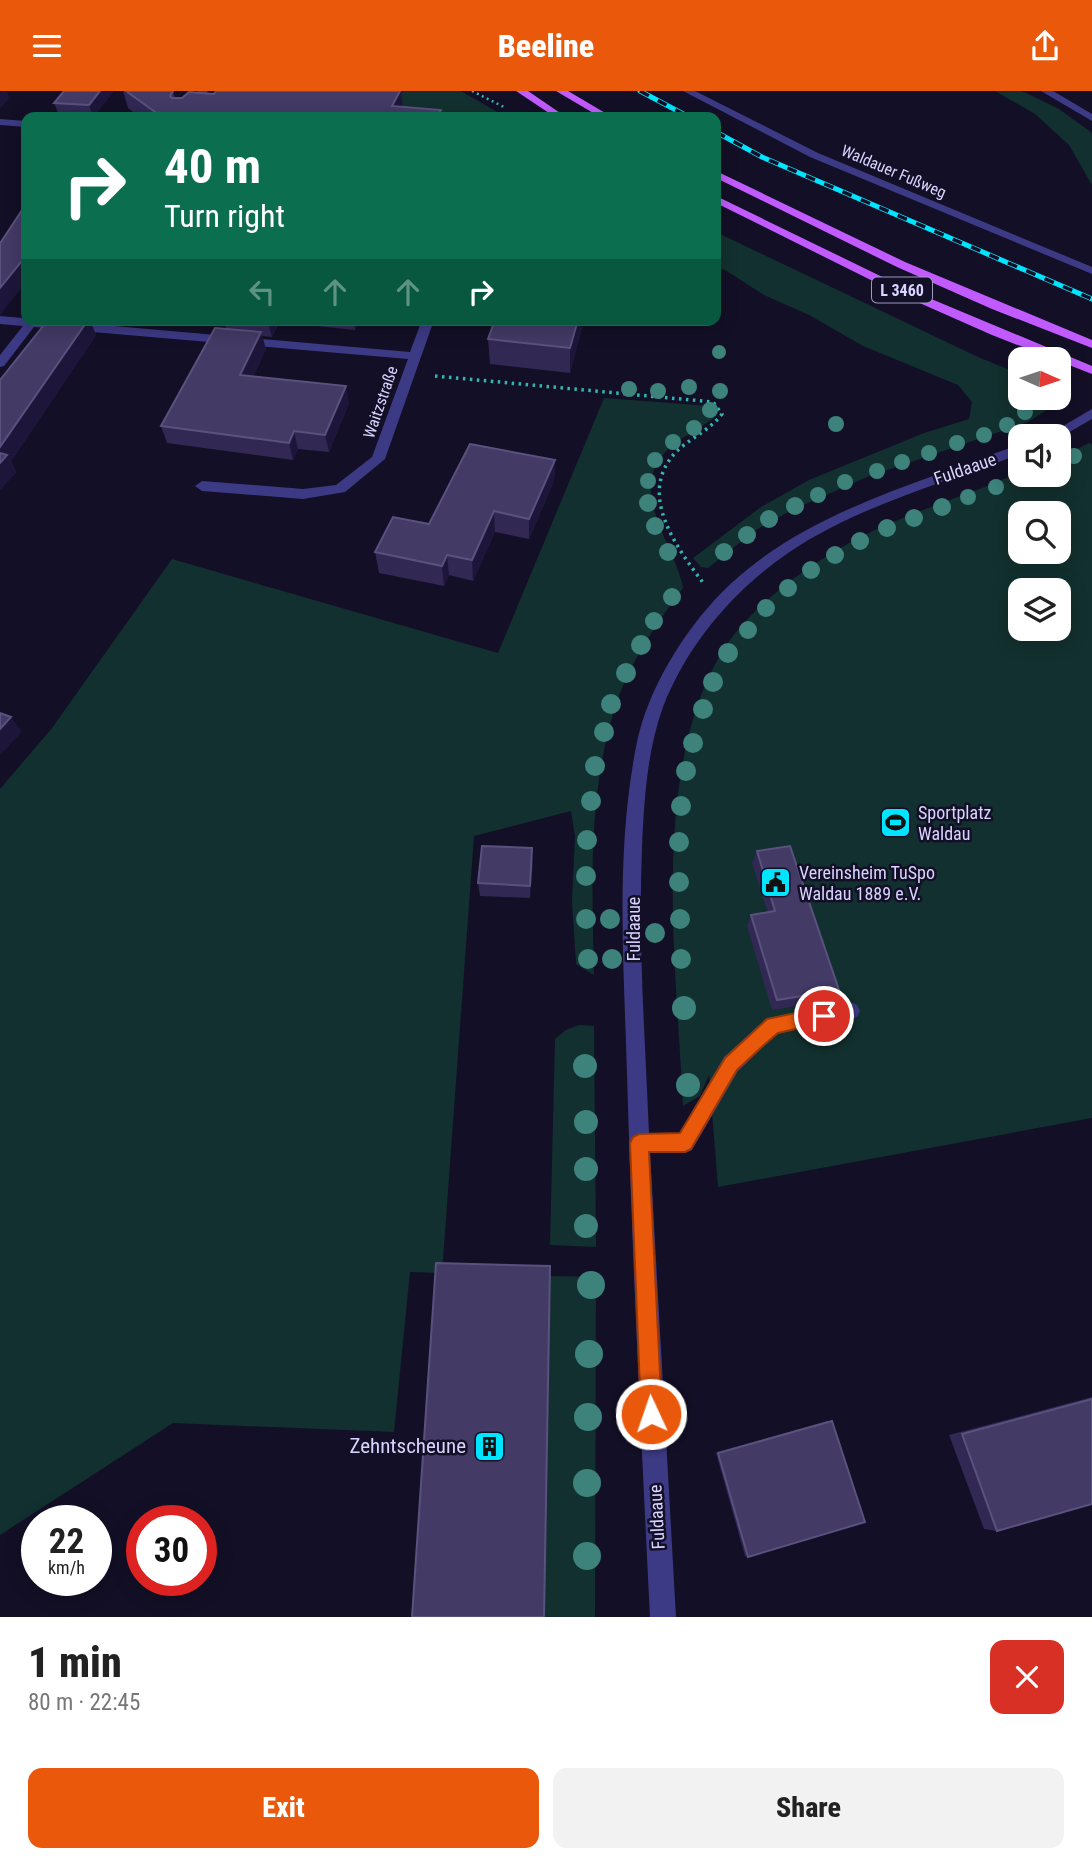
<!DOCTYPE html>
<meta charset="utf-8">
<style>
:root{--surface:#fff;--page:#f2f2f2;--text:#222;--muted:#767676;--accent:#ea580c}
body{margin:0;font-family:"Roboto Condensed",sans-serif;background:var(--page);color:var(--text);height:100vh;display:flex;flex-direction:column;font-size:26px;white-space:nowrap}
*{box-sizing:border-box;margin:0}
p{font-size:23px;color:var(--muted)}
.icon{flex:none;width:38px;height:38px;fill:none;stroke:currentColor;stroke-width:2;stroke-linecap:round;stroke-linejoin:round}
.map{position:relative;height:1526px;overflow:hidden}
.side{display:flex;flex-direction:column;background:var(--surface);flex:1}
.side>*{flex:none}
.guide{position:absolute;left:21px;top:21px;width:700px;height:214px;border-radius:14px;box-shadow:0 4px 18px #0003;background:#0b6e4f;color:#fff;overflow:hidden}
.needle{width:46px;rotate:93deg}
.buttons{position:absolute;left:1008px;top:256px;display:grid;gap:14px}
.buttons a{display:grid;place-items:center;width:63px;height:63px;border-radius:14px;background:var(--surface);box-shadow:0 4px 18px #0003;font-size:35px}
.speed{position:absolute;left:21px;top:1414px;display:flex;gap:14px;font-size:35px;font-weight:700;text-align:center}
.speed>*{display:grid;place-content:center;width:91px;height:91px;border-radius:50%;background:var(--surface);box-shadow:0 4px 18px #0003;line-height:1}
.speed small{font-size:18px;font-weight:400}
.speed .limit{border:10px solid #d22;background:#fff;color:#111}
.pin{position:absolute;display:grid;place-items:center;width:60px;height:60px;color:#fff;margin:-30px;border:4px solid #fff;border-radius:50%;box-shadow:0 2px 7px #0007}
.me{position:absolute;width:77px;margin:-38px;rotate:357deg;stroke-linejoin:round;filter:drop-shadow(0 0 5px #0008)}
.turn{display:flex;align-items:center;gap:24px;height:147px;padding:0 28px;font-size:32px}
.turn .icon{width:91px;height:91px;stroke-width:2.5}
.turn b{display:block;font-size:49px;line-height:60px}
.lanes{display:flex;align-items:center;height:66px;padding:0 28px;background:#0003;justify-content:center;gap:35px;direction:ltr}
.lanes .off{opacity:.35}
.round{display:grid;place-items:center;flex:none;width:74px;height:74px;border-radius:14px;background:var(--page)}
.summary{display:flex;align-items:center;justify-content:space-between;height:119px;padding:0 28px}
h1{font-size:42px;font-weight:800;line-height:52px}
.cta{display:flex;gap:14px;margin-top:auto;padding:14px 28px}
.cta a{flex:1;height:80px;border-radius:14px;background:var(--accent);color:#fff;font-size:28px;font-weight:800;line-height:80px;text-align:center}
.cta a+a{background:var(--page);color:var(--text)}
header{display:flex;justify-content:space-between;align-items:center;height:91px;padding:0 28px;background:var(--accent);color:#fff;font-size:32px;font-weight:800}
.map>svg:first-child{display:block}
</style>
<header><svg class="icon" aria-label="menu" viewBox="0 0 24 24"><path d="M4 6h16M4 12h16M4 18h16"/></svg>Beeline<svg class="icon" aria-label="share" viewBox="0 0 24 24"><path d="M12 15V3M7 8l5-5 5 5M5 13v7h14v-7"/></svg></header>
<div class="map">
<svg width="1092" height="1526" viewBox="0 0 1092 1526">
<rect width="100%" height="100%" fill="#130f26"/>
<!-- green -->
<g fill="#12302f" fill-rule="evenodd">
<polygon points="388,0 461,0 506,26 417,26 402,21"/>
<polygon points="995,0 1022,0 1059,18 1092,42 1092,94 1069,54 1035,23"/>
<polygon points="716,141 978,266 1020,283 1020,306 1059,306 1059,298 1072,303 1028,331 867,386 790,420 756,439 708,477 701,476 693,467 761,416 809,389 924,342 969,328 972,311 958,294 863,255 809,224 764,204 725,179 716,177"/>
<path d="M604,307L710,315L715,320L713,328C700,337 684,345 672,355C622,395 675,452 683,497C659,529 635,564 620,602C587,693 592,789 594,884L576,873L572,810L575,745L571,720L474,745L442,1182L410,1181L394,1341L173,1332L0,1444V698L52,637L172,468L498,562Z"/>
<path d="M1089,352L1092,353V1027L718,1096L709,984L700,1005L683,1015C677,878 649,682 722,561C756,506 834,455 893,431C922,419 952,408 982,397C994,393 1009,384 1022,383C1034,382 1047,383 1059,383V367ZM1020,422H1059V460H1020ZM1020,499H1059V537H1020Z"/>
<polygon points="579,934 594,935 596,1156 550,1154 555,948 566,939"/>
<polygon points="550,1185 596,1186 595,1526 544,1526"/>
</g>
<g fill="none" stroke-linecap="round" stroke-linejoin="round">
<!-- path-far1 -->
<polyline stroke="#2fb8b0" stroke-width="2.5" stroke-dasharray="2 3.5" stroke-linecap="butt" points="472,0 506,17"/>
<!-- path -->
<path stroke="#2fb8b0" stroke-width="3.5" stroke-dasharray="2.5 4.5" stroke-linecap="butt" d="M435,285L713,311L722,323C709,340 690,347 676,361C636,403 677,457 704,493"/>
<!-- minor -->
<g fill="#3d3a85" fill-rule="evenodd">
<polygon points="198,0 208,0 188,26 178,26"/>
<polygon points="683,0 695,0 818,62 1092,176 1092,183 810,66"/>
<polygon points="1041,0 1053,0 1092,23 1092,30"/>
<polygon points="0,28 26,30 26,36 0,34"/>
<polygon points="0,225 410,261 422,229 434,229 385,368 345,401 303,408 202,400 195,395 202,390 303,398 336,394 372,366 408,268 34,236 4,275 0,276 0,264 23,235 0,233"/>
<polygon points="1092,318 1092,328 1059,347 1059,345 1046,345"/>
<path d="M1020,354V363C942,393 857,415 788,462C733,500 687,554 663,616C647,660 644,710 642,757C638,852 645,947 649,1042H680L724,966L766,928L850,911L857,914L860,920L857,926L850,929L778,942L738,980L692,1059L685,1062H650L676,1526H650C641,1345 632,1164 627,983C624,875 615,764 636,656C645,609 670,564 700,526C761,449 852,414 941,382C968,373 993,362 1020,354Z"/>
</g>
<!-- major -->
<g fill="#c25bff" fill-rule="evenodd">
<polygon points="516,0 528,0 566,26 555,26"/>
<polygon points="556,0 568,0 612,26 600,26"/>
<polygon points="716,80 905,171 1092,249 1092,257 992,218 897,176 716,87"/>
<polygon points="716,105 905,197 1092,275 1092,283 992,244 897,202 716,112"/>
</g>
<defs>
<g id="rail">
<polyline points="640,0 689,26"/>
<polyline points="716,41 762,66 1092,208"/>
</g>
</defs>
<!-- rail casing -->
<use href="#rail" stroke="#00e5ff" stroke-width="5"/>
<!-- rail -->
<use href="#rail" stroke="#130f26" stroke-width="3.5" stroke-dasharray="10" stroke-linecap="butt"/>
</g>
<!-- trees -->
<g fill="#3d827b">
<circle cx="719" cy="261" r="7"/>
<circle cx="689" cy="296" r="8"/>
<circle cx="629" cy="298" r="8"/>
<circle cx="658" cy="300" r="8"/>
<circle cx="720" cy="300" r="8"/>
<circle cx="710" cy="319" r="8"/>
<circle cx="1025" cy="321" r="8"/>
<circle cx="836" cy="333" r="8"/>
<circle cx="1007" cy="334" r="8"/>
<circle cx="694" cy="337" r="8"/>
<circle cx="984" cy="344" r="8"/>
<circle cx="673" cy="351" r="8"/>
<circle cx="957" cy="352" r="8"/>
<circle cx="929" cy="362" r="8"/>
<circle cx="1074" cy="365" r="8"/>
<circle cx="655" cy="369" r="8"/>
<circle cx="902" cy="371" r="8"/>
<circle cx="877" cy="380" r="8"/>
<circle cx="648" cy="390" r="8"/>
<circle cx="845" cy="391" r="8"/>
<circle cx="996" cy="396" r="8"/>
<circle cx="818" cy="404" r="8"/>
<circle cx="968" cy="406" r="8"/>
<circle cx="648" cy="412" r="9"/>
<circle cx="795" cy="415" r="9"/>
<circle cx="942" cy="416" r="9"/>
<circle cx="914" cy="427" r="9"/>
<circle cx="769" cy="428" r="9"/>
<circle cx="655" cy="435" r="9"/>
<circle cx="887" cy="437" r="9"/>
<circle cx="747" cy="444" r="9"/>
<circle cx="860" cy="450" r="9"/>
<circle cx="668" cy="461" r="9"/>
<circle cx="724" cy="461" r="9"/>
<circle cx="835" cy="464" r="9"/>
<circle cx="811" cy="479" r="9"/>
<circle cx="788" cy="497" r="9"/>
<circle cx="672" cy="506" r="9"/>
<circle cx="766" cy="517" r="9"/>
<circle cx="654" cy="530" r="9"/>
<circle cx="748" cy="539" r="9"/>
<circle cx="641" cy="554" r="10"/>
<circle cx="728" cy="562" r="10"/>
<circle cx="626" cy="582" r="10"/>
<circle cx="713" cy="591" r="10"/>
<circle cx="611" cy="613" r="10"/>
<circle cx="703" cy="618" r="10"/>
<circle cx="604" cy="641" r="10"/>
<circle cx="693" cy="652" r="10"/>
<circle cx="595" cy="675" r="10"/>
<circle cx="686" cy="680" r="10"/>
<circle cx="591" cy="710" r="10"/>
<circle cx="681" cy="715" r="10"/>
<circle cx="587" cy="749" r="10"/>
<circle cx="679" cy="751" r="10"/>
<circle cx="586" cy="785" r="10"/>
<circle cx="679" cy="791" r="10"/>
<circle cx="586" cy="828" r="10"/>
<circle cx="610" cy="828" r="10"/>
<circle cx="680" cy="828" r="10"/>
<circle cx="655" cy="842" r="10"/>
<circle cx="588" cy="868" r="10"/>
<circle cx="612" cy="868" r="10"/>
<circle cx="681" cy="868" r="10"/>
<circle cx="684" cy="917" r="12"/>
<circle cx="585" cy="975" r="12"/>
<circle cx="688" cy="994" r="12"/>
<circle cx="586" cy="1031" r="12"/>
<circle cx="586" cy="1078" r="12"/>
<circle cx="586" cy="1135" r="12"/>
<circle cx="591" cy="1194" r="14"/>
<circle cx="589" cy="1263" r="14"/>
<circle cx="588" cy="1326" r="14"/>
<circle cx="587" cy="1392" r="14"/>
<circle cx="587" cy="1465" r="14"/>
</g>
<!-- wall -->
<g fill="#312854">
<polygon points="114,0 93,26 59,24 54,12"/>
<polygon points="123,0 173,0 175,7 403,16 441,19 441,26 140,26 128,17"/>
<polygon points="48,229 107,229 105,232 91,230 96,244 11,370 16,381 0,399"/>
<polygon points="224,229 360,229 355,239 279,231 272,246 262,245 266,258 253,286 349,312 329,361 298,358 293,369 167,352 161,335 226,238"/>
<polygon points="584,229 570,282 490,273 488,248"/>
<polygon points="555,369 554,390 529,448 495,441 473,490 449,484 444,495 379,482 375,461 429,433"/>
<polygon points="757,760 839,899 833,909 772,919 747,835 751,824 768,822 752,772"/>
<polygon points="533,771 530,807 480,805 478,792"/>
<polygon points="1092,1306 1092,1413 997,1440 984,1438 949,1344"/>
<polygon points="827,1330 832,1330 748,1466 745,1465 716,1362"/>
</g>
<!-- shaded-wall -->
<g fill="#1d163a">
<polygon points="2,0 7,0 9,7 0,18 0,2"/>
<polygon points="100,0 114,0 93,26 89,14"/>
<polygon points="400,0 401,0 403,19 392,15"/>
<polygon points="26,165 26,191 0,224 0,197"/>
<polygon points="88,229 90,229 96,244 11,370 16,381 0,399 0,356"/>
<polygon points="267,229 279,229 272,246"/>
<polygon points="354,229 360,229 355,239"/>
<polygon points="578,229 584,229 570,282 570,257"/>
<polygon points="261,241 266,258 245,302 240,284"/>
<polygon points="346,295 349,312 329,361 325,344"/>
<polygon points="294,340 298,358 293,369 289,352"/>
<polygon points="555,369 554,390 529,448 529,428"/>
<polygon points="494,420 495,441 473,490 472,469"/>
<polygon points="447,464 449,484 444,495 442,475"/>
<polygon points="11,626 22,641 0,664 0,638"/>
<polygon points="532,757 533,771 530,807 530,795"/>
</g>
<!-- building -->
<g fill="#433a66" stroke="#5a527e" stroke-width="2">
<polygon points="64,0 100,0 89,14 54,12"/>
<polygon points="126,0 173,0 170,5 172,7 182,7 189,1 214,3 216,0 400,0 392,15 441,19 437,26 162,26"/>
<polygon points="26,113 26,165 0,197 0,151 1,151"/>
<polygon points="48,229 88,229 0,356 0,289"/>
<polygon points="495,229 578,229 570,257 488,248"/>
<polygon points="215,237 261,241 240,284 346,295 325,344 294,340 289,352 161,335"/>
<polygon points="470,353 555,369 529,428 494,420 472,469 447,464 442,475 375,461 393,426 429,433"/>
<polygon points="0,362 7,364 0,372"/>
<polygon points="0,622 11,626 0,638"/>
<polygon points="482,755 532,757 530,795 478,792"/>
<polygon points="790,755 839,899 777,909 751,824 775,820 757,760"/>
<polygon points="436,1172 550,1175 544,1526 412,1526"/>
<polygon points="1092,1308 1092,1413 997,1440 962,1343"/>
<polygon points="832,1330 865,1431 748,1466 718,1362"/>
</g>
<!-- route -->
<polygon fill="#ea580c" stroke="#983908" stroke-width="2" points="824,916 830,919 833,925 830,930 778,942 765,953 737,979 691,1058 685,1061 649,1061 662,1323 659,1330 651,1333 644,1330 641,1323 630,1052 633,1046 639,1043 680,1042 725,967 767,928"/>
<!-- icons -->
<defs>
<symbol id="stadium-square" viewBox="-11 -11 22 22"><rect x="-9" y="-9" width="18" height="18" rx="4" fill="#00e5ff" stroke="#130f26"/><path d="M0-5a6.5 5 0 1 0 0 10a6.5 5 0 1 0 0-10ZM-3.5-1.8h7v3.6h-7Z" fill="#111"/></symbol>
<symbol id="civic-square" viewBox="-11 -11 22 22"><rect x="-9" y="-9" width="18" height="18" rx="4" fill="#00e5ff" stroke="#130f26"/><path d="M-.6-6.5H3V-4.5H.6V-3L4-1V1h2V6H-6V1h2V-1L-.6-3ZM-1.2 2.5V6h2.4V2.5Z" fill="#111"/></symbol>
<symbol id="building-square" viewBox="-11 -11 22 22"><rect x="-9" y="-9" width="18" height="18" rx="4" fill="#00e5ff" stroke="#130f26"/><path d="M-4-6H4V6H1V3H-1V6H-4ZM-2.5-4.3h1.7v1.8h-1.7ZM.8-4.3h1.7v1.8H.8ZM-2.5-1h1.7V.8h-1.7ZM.8-1h1.7V.8H.8Z" fill="#111"/></symbol>
</defs>
<g fill-rule="evenodd">
<use href="#stadium-square" x="878" y="714" width="35" height="35"/>
<use href="#civic-square" x="758" y="774" width="35" height="35"/>
<use href="#building-square" x="472" y="1338" width="35" height="35"/>
</g>
<g text-anchor="middle" stroke-width="5" stroke-linejoin="round" paint-order="stroke">
<!-- far-street labels -->
<g font-size="16" fill="#d9d4ff" stroke="#130f26">
<text transform="translate(894 80) rotate(23)" y="6">Waldauer Fußweg</text>
<text transform="translate(380 311) rotate(-71)" y="6">Waitzstraße</text>
</g>
<!-- shield labels -->
<rect fill="#130f26" stroke="#9e99be" stroke-width="2" x="872" y="186.5" width="60" height="25" rx="5"/>
<g font-size="16" font-weight="bold" fill="#d9d4ff">
<text x="902" y="205">L 3460</text>
</g>
<!-- street labels -->
<g font-size="18" fill="#d9d4ff" stroke="#130f26">
<text transform="translate(965 378) rotate(-19)" y="6">Fuldaaue</text>
<text transform="translate(634 838) rotate(-90)" y="6">Fuldaaue</text>
<text transform="translate(657 1426) rotate(-93)" y="6">Fuldaaue</text>
</g>
<!-- poi labels -->
<g font-size="18" fill="#d9d4ff" stroke="#130f26" text-anchor="start">
<text x="918" y="728">Sportplatz<tspan x="918" dy="21">Waldau</tspan></text>
<text x="799" y="788">Vereinsheim TuSpo<tspan x="799" dy="21">Waldau 1889 e.V.</tspan></text>
</g>
<!-- near-poi labels -->
<g font-size="21" fill="#d9d4ff" stroke="#130f26" text-anchor="end">
<text x="466" y="1362">Zehntscheune</text>
</g>
</g>
</svg>
<div class="buttons">
<a><svg class="needle" viewBox="-14 -14 28 28"><path d="M0-13l5 13h-10z" fill="#e53935"/><path d="M0 13l5-13h-10z" fill="#767676"/></svg></a>
<a><svg class="icon" aria-label="sound" viewBox="0 0 24 24"><path d="M4 9h4l5-4v14l-5-4H4zM17 9q2 3 0 6"/></svg></a>
<a><svg class="icon" aria-label="search" viewBox="0 0 24 24"><circle cx="10" cy="10" r="6"/><path d="M15 15l6 6"/></svg></a>
<a><svg class="icon" aria-label="layers" viewBox="0 0 24 24"><path d="M12 4l9 5-9 5-9-5zM3 14l9 5 9-5"/></svg></a>
</div>
<div class="speed"><div>22<small>km/h</small></div><div class="limit">30</div></div>
<div class="pin" style="left:824px;top:925px;background:#d93025"><svg class="icon" aria-label="arrive" viewBox="0 0 24 24"><path d="M6 21V4h12l-3 4 3 4H6"/></svg></div>
<svg class="me" style="left:651px;top:1323px" viewBox="-20 -20 40 40"><circle r="17" fill="#ea580c" stroke="#fff" stroke-width="3"/><path d="M0-11L8 9 0 5-8 9z" fill="#fff"/></svg>
<div class="guide">
<div class="turn"><svg class="icon" aria-label="right" viewBox="0 0 24 24"><path d="M7 20v-9h11M14 6l5 5-5 5"/></svg><div><b>40 m</b>Turn right</div></div>
<div class="lanes"><svg class="icon off" aria-label="left" viewBox="0 0 24 24"><path d="M17 20v-9H6M10 6l-5 5 5 5"/></svg><svg class="icon off" aria-label="ahead" viewBox="0 0 24 24"><path d="M12 20V5M6 11l6-6 6 6"/></svg><svg class="icon off" aria-label="ahead" viewBox="0 0 24 24"><path d="M12 20V5M6 11l6-6 6 6"/></svg><svg class="icon" aria-label="right" viewBox="0 0 24 24"><path d="M7 20v-9h11M14 6l5 5-5 5"/></svg></div>
</div>
</div>
<section class="side">
<div class="summary"><div><h1>1 min</h1><p>80 m · 22:45</p></div><a class="round" style="background:#d93025;color:#fff"><svg class="icon" aria-label="close" viewBox="0 0 24 24"><path d="M6 6l12 12M18 6L6 18"/></svg></a></div>
<div class="cta"><a>Exit</a><a>Share</a></div>
</section>
